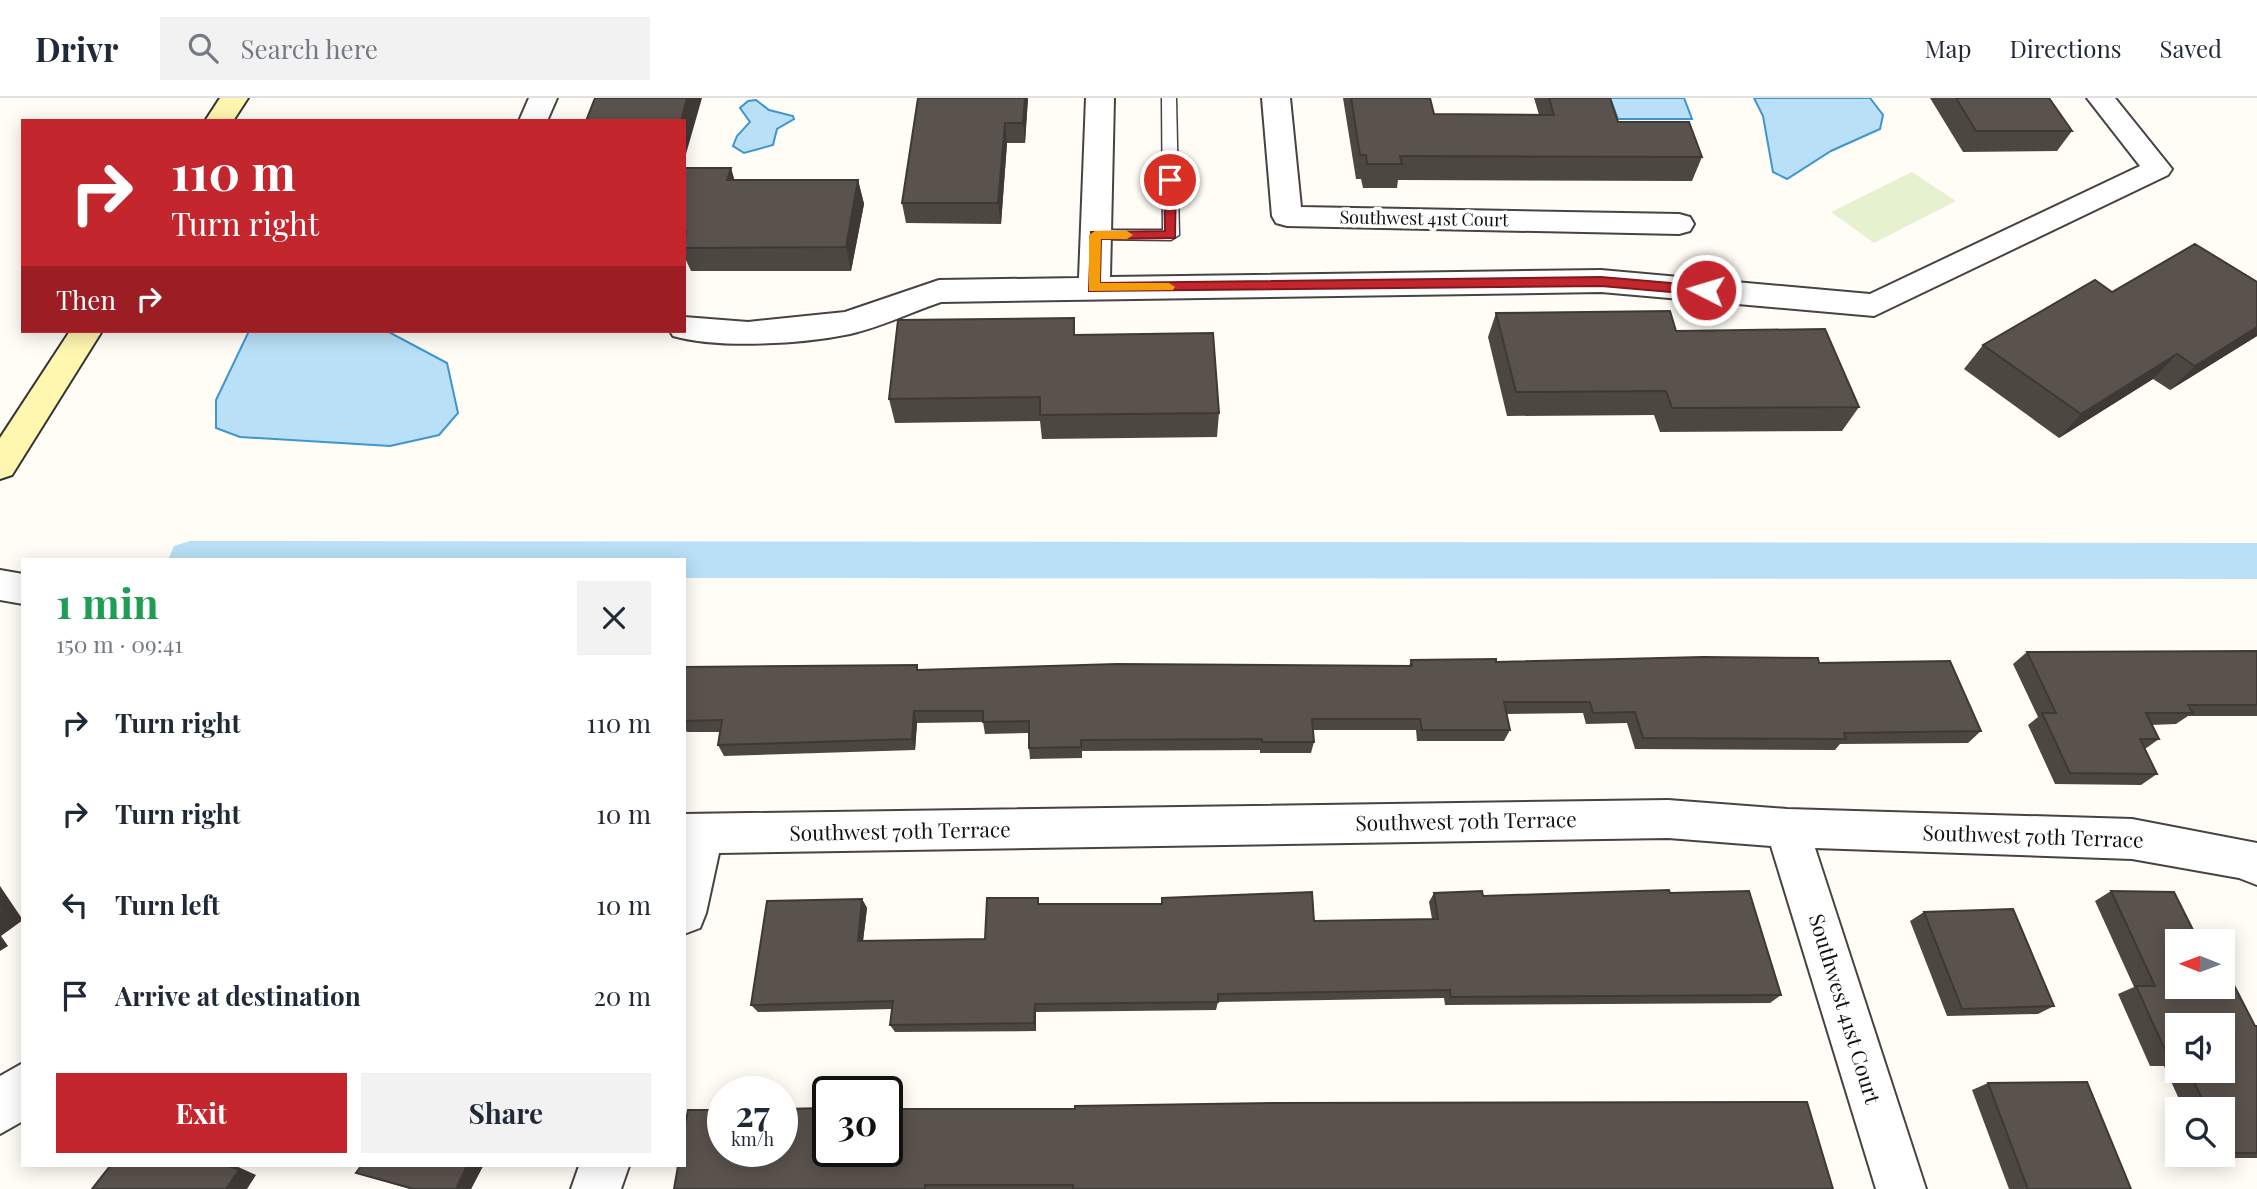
<!DOCTYPE html>
<meta charset="utf-8">
<style>
:root{--surface:#fff;--page:#f2f2f3;--text:#1f2937;--muted:#747a83;--line:#e0e1e3;--accent:#c4262e}
body{margin:0;font-family:"Playfair Display",serif;background:var(--page);color:var(--text);height:100vh;display:flex;flex-direction:column;font-size:26px;white-space:nowrap}
*{box-sizing:border-box;margin:0}
p{font-size:23px;color:var(--muted)}
.icon{flex:none;width:38px;height:38px;fill:none;stroke:currentColor;stroke-width:2;stroke-linecap:round;stroke-linejoin:round}
.map{position:relative;flex:1;overflow:hidden}
.drawer{position:absolute;left:21px;top:460px;width:665px;height:609px;display:flex;flex-direction:column;background:var(--surface);border-radius:0px;box-shadow:0 4px 18px #0003}
.drawer>*{flex:none}
.guide{position:absolute;left:21px;top:21px;width:665px;height:214px;border-radius:0px;box-shadow:0 4px 18px #0003;background:#c4262e;color:#fff;overflow:hidden}
.needle{width:46px;rotate:271deg}
.buttons{position:absolute;left:2165px;top:831px;display:grid;gap:14px}
.buttons a{display:grid;place-items:center;width:70px;height:70px;border-radius:0px;background:var(--surface);box-shadow:0 4px 18px #0003;font-size:35px}
.speed{position:absolute;left:707px;top:978px;display:flex;gap:14px;font-size:35px;font-weight:700;text-align:center}
.speed>*{display:grid;place-content:center;width:91px;height:91px;border-radius:50%;background:var(--surface);box-shadow:0 4px 18px #0003;line-height:1}
.speed small{font-size:18px;font-weight:400}
.speed .limit{border:4px solid #111;border-radius:10px;background:#fff;color:#111}
.pin{position:absolute;display:grid;place-items:center;width:60px;height:60px;color:#fff;margin:-30px;border:4px solid #fff;border-radius:50%;box-shadow:0 2px 7px #0007}
.me{position:absolute;width:77px;margin:-38px;rotate:275deg;stroke-linejoin:round;filter:drop-shadow(0 0 5px #0008)}
.turn{display:flex;align-items:center;gap:24px;height:147px;padding:0 35px;font-size:32px}
.turn .icon{width:91px;height:91px;stroke-width:2.5}
.turn b{display:block;font-size:49px;line-height:60px}
.then{display:flex;align-items:center;height:66px;padding:0 35px;background:#0003;gap:14px;font-size:26px}
.round{display:grid;place-items:center;flex:none;width:74px;height:74px;border-radius:0px;background:var(--page)}
.headline{display:flex;align-items:center;justify-content:space-between;height:119px;padding:0 35px}
h1{font-size:42px;font-weight:700;line-height:52px;color:#1e9e55}
.action{display:flex;gap:14px;margin-top:auto;padding:14px 35px}
.action a{flex:1;height:80px;border-radius:0px;background:var(--accent);color:#fff;font-size:28px;font-weight:700;line-height:80px;text-align:center}
.action a+a{background:var(--page);color:var(--text)}
ul{padding:0;list-style:none}
li{display:flex;align-items:center;gap:21px;height:91px;padding:0 35px}
li div{flex:1}
li b{display:block;font-size:26px}
li em{font-style:normal}
header{display:flex;align-items:center;gap:42px;box-sizing:border-box;height:98px;padding:0 35px;background:var(--surface);border-bottom:2px solid var(--line)}
header strong{font-size:33px}
nav{display:flex;gap:38px;margin-inline-start:auto;font-size:24px}
.search{width:490px;height:63px;background:var(--page);display:flex;align-items:center;gap:18px;box-sizing:border-box;padding:0 24px;border-radius:0px;color:var(--muted);font-size:26px}
.map>svg:first-child{display:block}
</style>
<header>
<strong>Drivr</strong>
<div class="search"><svg class="icon" aria-label="search" viewBox="0 0 24 24"><circle cx="10" cy="10" r="6"/><path d="M15 15l6 6"/></svg>Search here</div>
<nav><a>Map</a><a>Directions</a><a>Saved</a></nav>
</header>
<div class="map">
<svg width="2257" height="1091" viewBox="0 0 2257 1091">
<rect width="100%" height="100%" fill="#fffdf5"/>
<!-- pitch -->
<polygon fill="#e6f2cf" points="1912,74 1956,103 1874,145 1831,114"/>
<!-- water -->
<g fill="#b9e0f7" stroke="#3f96cf" stroke-width="2">
<polygon points="1610,0 1684,0 1692,21 1618,21"/>
<polygon points="1754,0 1870,0 1883,17 1880,31 1831,53 1787,81 1773,74 1763,18"/>
<polygon points="756,2 769,12 793,18 794,21 777,31 773,47 744,55 733,48 737,38 750,24 740,10 748,3"/>
<polygon points="249,233 387,233 447,265 458,315 439,337 390,348 240,339 216,330 216,302"/>
</g>
<g fill="none" stroke-linecap="round" stroke-linejoin="round">
<!-- canal -->
<polygon fill="#b9e0f7" fill-rule="evenodd" points="190,443 2257,445 2257,481 684,480 684,462 168,462 174,448"/>
<defs>
<polygon id="lane" points="1162,0 1176,0 1179,137 1171,142 1089,141 1089,133 1095,132 1163,132"/>
<g id="street">
<polygon points="529,0 557,0 547,23 519,23"/>
<path d="M1086,0H1114L1110,179L1601,172L1870,196L2140,68L2087,0H2115L2172,71L2168,77L1874,218L1601,194L941,204C911,214 881,229 850,236C802,246 719,251 673,238L670,233H684V219L748,224L845,214L939,182L1079,180Z"/>
<polygon points="1262,0 1290,0 1301,109 1679,116 1690,119 1694,126 1690,133 1679,136 1287,128 1276,125 1272,118"/>
<polygon points="0,472 23,476 23,506 0,502"/>
<polygon points="1668,702 1787,711 2132,721 2257,745 2257,787 2239,780 2132,761 1815,750 1926,1091 1876,1091 1771,748 1668,740 719,755 706,815 700,830 684,836 684,716"/>
<polygon points="23,965 23,1023 0,1036 0,978"/>
<polygon points="579,1068 629,1068 621,1091 571,1091"/>
</g>
<g id="secondary">
<polygon points="220,0 248,0 233,23 205,23"/>
<polygon points="70,233 102,233 12,377 0,381 0,340"/>
</g>
</defs>
<!-- lane casing -->
<use href="#lane" stroke="#444" stroke-width="3"/>
<!-- street casing -->
<use href="#street" stroke="#444" stroke-width="4"/>
<!-- secondary casing -->
<use href="#secondary" stroke="#333" stroke-width="4"/>
<!-- lane -->
<use href="#lane" fill="#fff" fill-rule="evenodd"/>
<!-- street -->
<use href="#street" fill="#fff" fill-rule="evenodd"/>
<!-- secondary -->
<use href="#secondary" fill="#fff6b0" fill-rule="evenodd"/>
</g>
<!-- wall -->
<g fill="#4d4742" fill-rule="evenodd">
<polygon points="1028,0 1025,45 1007,45 1001,126 906,125 902,105"/>
<polygon points="1343,0 1430,0 1434,16 1539,17 1534,0 1610,0 1618,24 1702,59 1692,83 1398,82 1397,90 1363,90 1361,81 1356,81"/>
<polygon points="1930,0 2049,0 2072,33 2057,53 1963,54"/>
<polygon points="684,70 731,70 734,82 858,82 864,106 851,173 691,173 684,158"/>
<polygon points="2112,194 2257,238 2170,292 2153,281 2059,340 1964,271 1983,247"/>
<polygon points="1496,215 1676,233 1859,309 1842,333 1660,334 1654,317 1507,318 1488,239"/>
<polygon points="1075,237 1219,315 1217,339 1042,341 1040,323 895,325 889,301"/>
<polygon points="2257,553 2257,618 2188,618 2176,626 2151,627 2159,641 2145,651 2157,676 2141,687 2055,686 2028,627 2038,619 2013,566 2027,554"/>
<polygon points="1411,562 1496,564 1819,565 1981,633 1968,645 1840,646 1835,652 1635,651 1627,625 1586,626 1583,615 1507,616 1510,632 1504,643 1417,643 1416,632 1313,632 1314,644 1311,655 1260,655 1260,652 1082,653 1082,660 1030,661 1029,650 1029,635 985,636 983,624 917,625 915,652 724,658 718,647 720,634 687,634 684,630 684,569 919,572 1409,568"/>
<path d="M2111,793L2194,834L2255,928H2257V1060H2205L2204,1057H2222V1012H2184L2164,968H2150L2118,896L2134,889L2095,803ZM2177,928L2222,973H2177Z"/>
<polygon points="1434,795 1483,798 1670,795 1781,897 1770,905 1445,907 1444,900 1218,904 1216,912 1036,914 1036,933 895,934 890,927 892,911 758,914 751,907 862,801 867,810 863,843 985,841 1038,800 1039,806 1161,806 1162,800 1314,823 1432,821 1429,804"/>
<polygon points="1924,814 2054,908 2038,916 1947,918 1910,823"/>
<polygon points="1988,985 2131,1091 2009,1091 1972,992"/>
<polygon points="483,1068 471,1091 410,1091 356,1075"/>
<polygon points="678,1068 1833,1091 674,1091"/>
</g>
<!-- shaded-wall -->
<g fill="#3f3936">
<polygon points="687,0 702,0 684,63 684,23 681,23"/>
<polygon points="1025,0 1028,0 1025,45 1023,25"/>
<polygon points="1005,25 1007,45 1001,126 998,105"/>
<polygon points="731,70 738,94 727,82"/>
<polygon points="858,82 864,106 851,173 846,149"/>
<polygon points="2257,229 2257,238 2170,292 2195,268"/>
<polygon points="2177,256 2153,281 2059,340 2081,316"/>
<polygon points="914,613 917,625 915,652 912,641"/>
<polygon points="0,788 23,822 1,838 8,848 0,853"/>
<polygon points="862,801 867,810 862,851 858,843"/>
<polygon points="1035,906 1036,914 1036,933 1034,925"/>
<polygon points="229,1068 236,1068 256,1077 247,1091 226,1091"/>
<polygon points="467,1068 483,1068 471,1091 456,1091"/>
</g>
<!-- building -->
<g fill="#5a524d" stroke="#3f3936" stroke-width="2">
<polygon points="595,0 687,0 681,23 586,23"/>
<polygon points="918,0 1025,0 1023,25 1005,25 998,105 902,105"/>
<polygon points="1351,0 1430,0 1434,16 1554,17 1549,0 1610,0 1618,24 1689,24 1702,59 1400,58 1402,66 1367,66 1366,57 1360,57"/>
<polygon points="1956,0 2049,0 2072,33 1976,33"/>
<polygon points="684,70 731,70 727,82 858,82 846,149 684,150 684,142 686,134 684,134"/>
<polygon points="2195,146 2257,184 2257,229 2195,268 2177,256 2081,316 1983,247 2095,182 2112,194"/>
<polygon points="1670,213 1676,233 1825,231 1859,309 1672,310 1666,293 1516,294 1496,215"/>
<polygon points="1074,220 1074,237 1213,235 1219,315 1040,317 1040,299 889,301 898,222"/>
<polygon points="2257,553 2257,607 2188,607 2193,615 2146,615 2159,641 2140,641 2157,676 2070,675 2042,615 2056,615 2027,554"/>
<polygon points="1703,559 1818,560 1819,565 1950,563 1981,633 1844,635 1846,641 1643,640 1635,614 1593,615 1590,604 1504,604 1510,632 1422,632 1420,621 1312,621 1314,644 1262,644 1262,641 1081,642 1081,649 1029,650 1029,623 983,624 983,613 914,613 912,641 718,647 722,622 684,623 684,569 917,567 917,572 1117,566 1412,568 1411,562 1496,561 1496,564"/>
<polygon points="1669,792 1670,795 1749,793 1781,897 1451,899 1450,892 1218,896 1218,904 1035,906 1034,925 890,927 893,903 751,907 767,803 862,801 858,843 985,841 987,800 1038,800 1038,806 1162,806 1162,800 1312,794 1314,823 1438,821 1434,795 1482,793 1483,798"/>
<polygon points="2111,793 2174,794 2194,834 2207,833 2212,844 2177,844 2177,889 2222,889 2222,864 2255,928 2257,928 2257,1055 2226,1055 2222,1047 2222,1012 2207,1012 2189,973 2222,973 2222,928 2177,928 2177,961 2169,961 2136,888 2155,888"/>
<polygon points="0,807 4,813 0,815"/>
<polygon points="2013,811 2054,908 1962,911 1924,814"/>
<polygon points="2087,984 2131,1091 2028,1091 1988,985"/>
<polygon points="1807,1004 1833,1091 1073,1091 1073,1087 925,1087 925,1091 674,1091 678,1068 684,1068 684,1033 688,1012 723,1012 723,1054 782,1054 782,1011 828,1010 828,1054 887,1054 887,1011 1075,1011 1075,1008 1274,1005"/>
<polygon points="110,1068 229,1068 239,1072 226,1091 92,1091"/>
<polygon points="361,1068 467,1068 456,1091 414,1091 356,1075"/>
</g>
<!-- route -->
<polygon fill="#c4262e" stroke="#7f191e" stroke-width="2" points="1170,78 1176,82 1175,140 1101,141 1100,185 1601,179 1706,188 1713,192 1706,197 1601,188 1089,193 1091,134 1165,133 1164,82"/>
<!-- slow -->
<polygon fill="#f59e0b" points="1095,133 1127,133 1133,137 1127,141 1101,141 1100,185 1169,185 1175,189 1173,192 1089,193 1089,137"/>
<g text-anchor="middle" stroke-width="7" stroke-linejoin="round" paint-order="stroke">
<!-- far-street labels -->
<g font-size="18" fill="#111" stroke="#fff">
<text transform="translate(1424 121) rotate(1)" y="6">Southwest 41st Court</text>
</g>
<!-- street labels -->
<g font-size="21" fill="#111" stroke="#fff">
<text transform="translate(1466 724) rotate(-1)" y="7">Southwest 70th Terrace</text>
<text transform="translate(900 734) rotate(-1)" y="7">Southwest 70th Terrace</text>
<text transform="translate(2033 739) rotate(2)" y="7">Southwest 70th Terrace</text>
<text transform="translate(1844 911) rotate(73)" y="7">Southwest 41st Court</text>
</g>
</g>
</svg>
<div class="buttons">
<a><svg class="needle" viewBox="-14 -14 28 28"><path d="M0-13l5 13h-10z" fill="#e53935"/><path d="M0 13l5-13h-10z" fill="#747a83"/></svg></a>
<a><svg class="icon" aria-label="sound" viewBox="0 0 24 24"><path d="M4 9h4l5-4v14l-5-4H4zM17 9q2 3 0 6"/></svg></a>
<a><svg class="icon" aria-label="search" viewBox="0 0 24 24"><circle cx="10" cy="10" r="6"/><path d="M15 15l6 6"/></svg></a>
</div>
<div class="speed"><div>27<small>km/h</small></div><div class="limit">30</div></div>
<div class="pin" style="left:1170px;top:82px;background:#d93025"><svg class="icon" aria-label="arrive" viewBox="0 0 24 24"><path d="M6 21V4h12l-3 4 3 4H6"/></svg></div>
<svg class="me" style="left:1706px;top:192px" viewBox="-20 -20 40 40"><circle r="17" fill="#c4262e" stroke="#fff" stroke-width="3"/><path d="M0-11L8 9 0 5-8 9z" fill="#fff"/></svg>
<div class="guide">
<div class="turn"><svg class="icon" aria-label="right" viewBox="0 0 24 24"><path d="M7 20v-9h11M14 6l5 5-5 5"/></svg><div><b>110 m</b>Turn right</div></div>
<div class="then">Then<svg class="icon" aria-label="right" viewBox="0 0 24 24"><path d="M7 20v-9h11M14 6l5 5-5 5"/></svg></div>
</div>
<section class="drawer">
<div class="headline"><div><h1>1 min</h1><p>150 m · 09:41</p></div><a class="round"><svg class="icon" aria-label="close" viewBox="0 0 24 24"><path d="M6 6l12 12M18 6L6 18"/></svg></a></div>
<ul>
<li><svg class="icon" aria-label="right" viewBox="0 0 24 24"><path d="M7 20v-9h11M14 6l5 5-5 5"/></svg><div><b>Turn right</b></div><em>110 m</em></li>
<li><svg class="icon" aria-label="right" viewBox="0 0 24 24"><path d="M7 20v-9h11M14 6l5 5-5 5"/></svg><div><b>Turn right</b></div><em>10 m</em></li>
<li><svg class="icon" aria-label="left" viewBox="0 0 24 24"><path d="M17 20v-9H6M10 6l-5 5 5 5"/></svg><div><b>Turn left</b></div><em>10 m</em></li>
<li><svg class="icon" aria-label="arrive" viewBox="0 0 24 24"><path d="M6 21V4h12l-3 4 3 4H6"/></svg><div><b>Arrive at destination</b></div><em>20 m</em></li>
</ul>
<div class="action"><a>Exit</a><a>Share</a></div>
</section>
</div>
